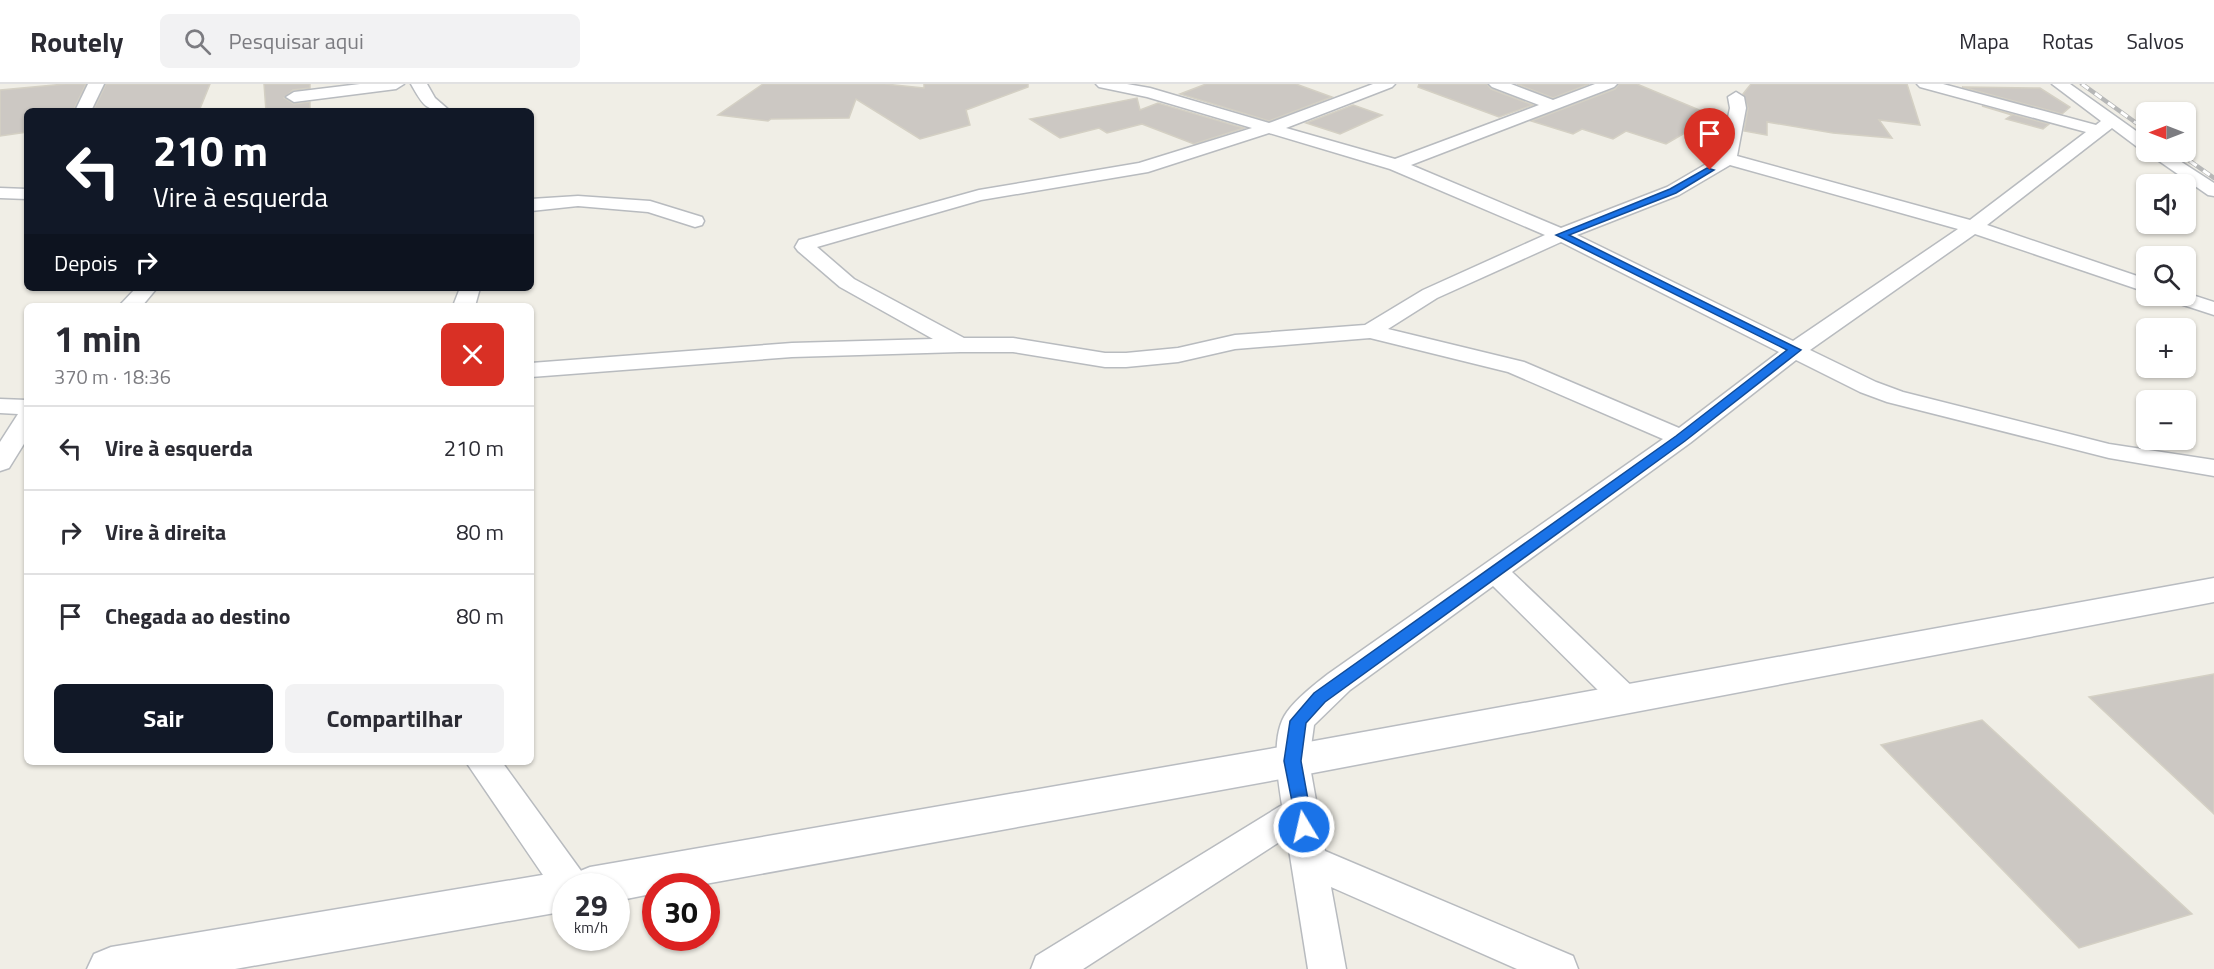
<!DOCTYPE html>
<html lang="pt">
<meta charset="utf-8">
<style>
:root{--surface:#fff;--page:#f2f2f3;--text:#2b2b33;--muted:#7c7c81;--line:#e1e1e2;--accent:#111827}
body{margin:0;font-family:"Titillium Web",sans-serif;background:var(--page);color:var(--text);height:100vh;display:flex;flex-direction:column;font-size:22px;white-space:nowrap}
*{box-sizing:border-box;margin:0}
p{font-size:20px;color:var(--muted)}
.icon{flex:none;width:33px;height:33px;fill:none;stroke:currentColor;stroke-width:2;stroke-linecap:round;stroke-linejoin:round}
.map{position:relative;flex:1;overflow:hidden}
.side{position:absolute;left:24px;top:219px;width:510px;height:462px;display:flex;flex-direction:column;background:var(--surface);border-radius:9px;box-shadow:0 2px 4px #0004}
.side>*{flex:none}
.guide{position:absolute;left:24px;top:24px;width:510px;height:183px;border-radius:9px;box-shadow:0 2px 4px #0004;background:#111827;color:#fff;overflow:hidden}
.needle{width:39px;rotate:270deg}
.controls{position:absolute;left:2136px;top:18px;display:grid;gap:12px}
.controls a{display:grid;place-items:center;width:60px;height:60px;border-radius:9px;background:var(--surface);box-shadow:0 2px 4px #0004;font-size:30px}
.speed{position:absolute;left:552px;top:789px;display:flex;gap:12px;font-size:30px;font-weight:700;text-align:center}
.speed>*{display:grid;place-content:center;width:78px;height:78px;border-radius:50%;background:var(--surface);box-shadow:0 2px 4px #0004;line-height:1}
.speed small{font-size:15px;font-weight:400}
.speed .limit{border:9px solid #d22;background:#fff;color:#111}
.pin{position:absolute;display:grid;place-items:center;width:51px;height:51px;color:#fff;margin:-62px -26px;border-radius:50% 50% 50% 0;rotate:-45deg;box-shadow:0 0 6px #0007}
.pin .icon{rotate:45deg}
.me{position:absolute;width:66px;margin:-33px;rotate:351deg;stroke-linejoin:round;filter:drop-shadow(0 0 4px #0008)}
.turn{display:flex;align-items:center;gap:21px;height:126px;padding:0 30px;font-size:27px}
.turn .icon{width:78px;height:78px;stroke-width:2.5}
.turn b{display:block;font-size:42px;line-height:51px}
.then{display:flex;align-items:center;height:57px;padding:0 30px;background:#0003;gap:12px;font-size:22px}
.round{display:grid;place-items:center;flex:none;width:63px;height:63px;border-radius:9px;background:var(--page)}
.head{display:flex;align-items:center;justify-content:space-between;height:102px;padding:0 30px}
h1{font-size:36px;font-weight:700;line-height:45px}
.primary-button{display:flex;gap:12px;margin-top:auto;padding:12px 30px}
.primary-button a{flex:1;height:69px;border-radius:9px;background:var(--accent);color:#fff;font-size:24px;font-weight:700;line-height:69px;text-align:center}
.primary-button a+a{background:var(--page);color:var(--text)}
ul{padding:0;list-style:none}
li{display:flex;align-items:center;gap:18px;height:84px;padding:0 30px;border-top:2px solid var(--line)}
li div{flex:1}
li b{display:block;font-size:22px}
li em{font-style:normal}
header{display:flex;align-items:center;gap:36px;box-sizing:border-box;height:84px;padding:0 30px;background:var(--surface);border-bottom:2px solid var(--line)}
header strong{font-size:28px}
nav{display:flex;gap:33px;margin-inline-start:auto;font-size:21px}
.search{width:420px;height:54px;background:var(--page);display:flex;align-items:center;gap:15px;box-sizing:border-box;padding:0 21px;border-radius:9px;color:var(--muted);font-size:22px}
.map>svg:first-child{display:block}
</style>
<header>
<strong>Routely</strong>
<div class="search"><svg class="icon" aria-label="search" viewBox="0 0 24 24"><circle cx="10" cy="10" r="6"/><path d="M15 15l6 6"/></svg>Pesquisar aqui</div>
<nav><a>Mapa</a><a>Rotas</a><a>Salvos</a></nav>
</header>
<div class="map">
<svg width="2214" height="885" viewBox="0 0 2214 885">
<rect width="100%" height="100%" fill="#f0eee6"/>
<!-- building -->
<g fill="#ccc8c3" stroke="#d4d0c4" stroke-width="1.5">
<polygon points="65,0 86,0 73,27 27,27 27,48 0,52 0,6"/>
<polygon points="106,0 210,0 199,27 93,27"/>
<polygon points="264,0 310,0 310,4 293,6 284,14 294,20 310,18 310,27 266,27"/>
<polygon points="763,0 885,0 924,4 924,0 1028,0 1028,3 966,26 970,41 920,55 856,15 849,34 771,35 768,37 718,31"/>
<polygon points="1206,0 1296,0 1332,13 1269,37 1180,10"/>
<polygon points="1419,0 1487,0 1491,5 1533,21 1499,33 1418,3"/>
<polygon points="1517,0 1589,0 1553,14"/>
<polygon points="1619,0 1637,0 1714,32 1666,60 1626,47 1613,55 1582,45 1573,50 1531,37 1615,5"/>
<polygon points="1751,0 1907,0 1920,41 1879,36 1892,54 1833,49 1767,38 1767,51 1744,47 1748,24 1743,10"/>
<polygon points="1962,3 2040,4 2070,23 2062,30"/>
<polygon points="1137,14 1140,26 1158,19 1244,44 1194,60 1142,40 1107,49 1099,44 1060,54 1030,35"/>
<polygon points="1353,21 1382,31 1340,50 1306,39"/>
<polygon points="1982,22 2049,40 2043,45 2006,35 2012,31"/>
<polygon points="2214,590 2214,730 2089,613"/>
<polygon points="1982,636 2192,830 2079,864 1881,661"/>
</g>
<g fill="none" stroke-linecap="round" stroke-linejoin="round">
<defs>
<g id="street">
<polygon points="88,0 104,0 91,27 75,27"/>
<polygon points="360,0 404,0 396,5 294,18 286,13 294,8"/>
<path d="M411,0H427L435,14L450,27C425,27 423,21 411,0Z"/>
<path d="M1096,0H1127L1150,4L1269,39L1373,0H1395L1392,3L1286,44L1395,75L1539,21L1492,3L1489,0H1511L1553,16L1595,0H1617L1614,3L1411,81L1561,144L1667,103L1720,72L1730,24L1728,13L1736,8L1744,13L1746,24L1737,72L1970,136L2086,48L1920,3L1917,0H1943L2096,41L2101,37L2052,0H2070L2146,54V66L2140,65L2112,44L1987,141L2146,195V208L1975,150L1810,266L1876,298L1903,308L2109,360L2214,376V392L2109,374L1887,318L1860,308L1796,276L1690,359L1512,488L1637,607L1642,615L1637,623L1626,627L1615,623L1493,502L1350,606L1314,641L1309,677L1325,767L1573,872L1578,885H1517L1331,803L1346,885H1308L1287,753L1083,885H1031L1036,872L1282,721C1278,695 1270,651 1287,628C1297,614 1314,601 1328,590L1663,355L1508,288L1370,254L1235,265L1178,278L1126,283H1105L1013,268H960L792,273L531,293V279L792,259L933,255L840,203L798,167L795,163L799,156L979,106L1139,79L1252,44L1147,13L1099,3ZM1269,49L1390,85L1545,151L1423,206L1365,241L1235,251L1178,264L1126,269H1105L1013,254H964L854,195L817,163L981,116L1148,88ZM1730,81L1958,145L1793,257L1577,151L1679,111ZM1561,158L1779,268L1679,344L1524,278L1388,245L1437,214Z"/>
<polygon points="2146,68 2166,68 2214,99 2214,112 2208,111"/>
<polygon points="0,104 27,105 27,115 0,114"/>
<polygon points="578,112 650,117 702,133 704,137 702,141 695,143 648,128 578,122 531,127 531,115"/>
<polygon points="136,204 157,204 142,222 119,222"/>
<polygon points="460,204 480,204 475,222 453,222"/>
<polygon points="2186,209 2214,218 2214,231 2168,216 2165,212 2186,212"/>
<polygon points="0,315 27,316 27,355 9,384 0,387 0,358 18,330 0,329"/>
<polygon points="466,678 502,678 584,791 589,802 566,802 566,816 558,813"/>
</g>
<polygon id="secondary" points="2214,494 2214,518 1292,693 694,802 656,802 656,809 616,817 616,802 566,802 566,827 235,885 87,885 94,870 111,863 566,787 573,790 590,783 1292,661"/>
</defs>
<!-- street casing -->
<use href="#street" stroke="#b8bbbf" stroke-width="3"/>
<!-- secondary casing -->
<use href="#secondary" stroke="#b9bcc1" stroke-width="3"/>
<!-- street -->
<use href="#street" fill="#fff" fill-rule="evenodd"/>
<!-- secondary -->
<use href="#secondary" fill="#fff" fill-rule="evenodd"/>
<defs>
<g id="rail">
<polyline points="2082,0 2146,46"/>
<polyline points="2177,68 2214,94"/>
</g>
</defs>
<!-- rail casing -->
<use href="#rail" stroke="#b6b7b7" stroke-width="4.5"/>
<!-- rail -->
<use href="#rail" stroke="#fff" stroke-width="3" stroke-dasharray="8" stroke-linecap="butt"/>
</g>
<!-- route -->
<polygon fill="#1a73e8" stroke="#114b97" stroke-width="1.5" points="1707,84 1714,86 1676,109 1569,151 1801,266 1685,357 1325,618 1306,639 1301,677 1313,743 1310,748 1304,750 1298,748 1284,677 1290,637 1314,609 1676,352 1787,266 1556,151 1670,105"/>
</svg>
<div class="controls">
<a><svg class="needle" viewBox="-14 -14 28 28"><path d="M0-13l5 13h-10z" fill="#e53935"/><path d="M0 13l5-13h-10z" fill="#7c7c81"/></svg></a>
<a><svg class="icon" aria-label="sound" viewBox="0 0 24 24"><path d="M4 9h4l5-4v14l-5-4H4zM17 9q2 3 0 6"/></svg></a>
<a><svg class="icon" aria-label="search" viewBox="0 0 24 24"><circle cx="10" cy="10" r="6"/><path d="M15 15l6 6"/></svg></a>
<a>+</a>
<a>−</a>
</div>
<div class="speed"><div>29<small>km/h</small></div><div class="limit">30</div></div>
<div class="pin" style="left:1710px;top:86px;background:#d93025"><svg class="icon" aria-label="arrive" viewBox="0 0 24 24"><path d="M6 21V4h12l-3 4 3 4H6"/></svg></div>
<svg class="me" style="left:1304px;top:743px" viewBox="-20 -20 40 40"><circle r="17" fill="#1a73e8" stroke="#fff" stroke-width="3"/><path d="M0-11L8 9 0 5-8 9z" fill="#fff"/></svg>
<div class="guide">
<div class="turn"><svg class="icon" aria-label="left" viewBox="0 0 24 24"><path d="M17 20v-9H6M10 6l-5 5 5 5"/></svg><div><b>210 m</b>Vire à esquerda</div></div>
<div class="then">Depois<svg class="icon" aria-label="right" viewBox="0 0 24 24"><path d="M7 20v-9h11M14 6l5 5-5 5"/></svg></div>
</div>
<section class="side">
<div class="head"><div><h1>1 min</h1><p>370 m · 18:36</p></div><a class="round" style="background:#d93025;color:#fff"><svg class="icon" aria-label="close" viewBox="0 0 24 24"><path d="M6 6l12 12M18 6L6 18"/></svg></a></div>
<ul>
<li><svg class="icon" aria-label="left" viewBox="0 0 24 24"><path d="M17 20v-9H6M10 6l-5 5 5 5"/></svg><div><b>Vire à esquerda</b></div><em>210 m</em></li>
<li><svg class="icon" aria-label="right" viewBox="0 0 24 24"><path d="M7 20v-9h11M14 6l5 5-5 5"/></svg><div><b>Vire à direita</b></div><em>80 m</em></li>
<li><svg class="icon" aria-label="arrive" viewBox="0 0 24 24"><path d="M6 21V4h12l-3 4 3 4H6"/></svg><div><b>Chegada ao destino</b></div><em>80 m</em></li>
</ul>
<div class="primary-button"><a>Sair</a><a>Compartilhar</a></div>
</section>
</div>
